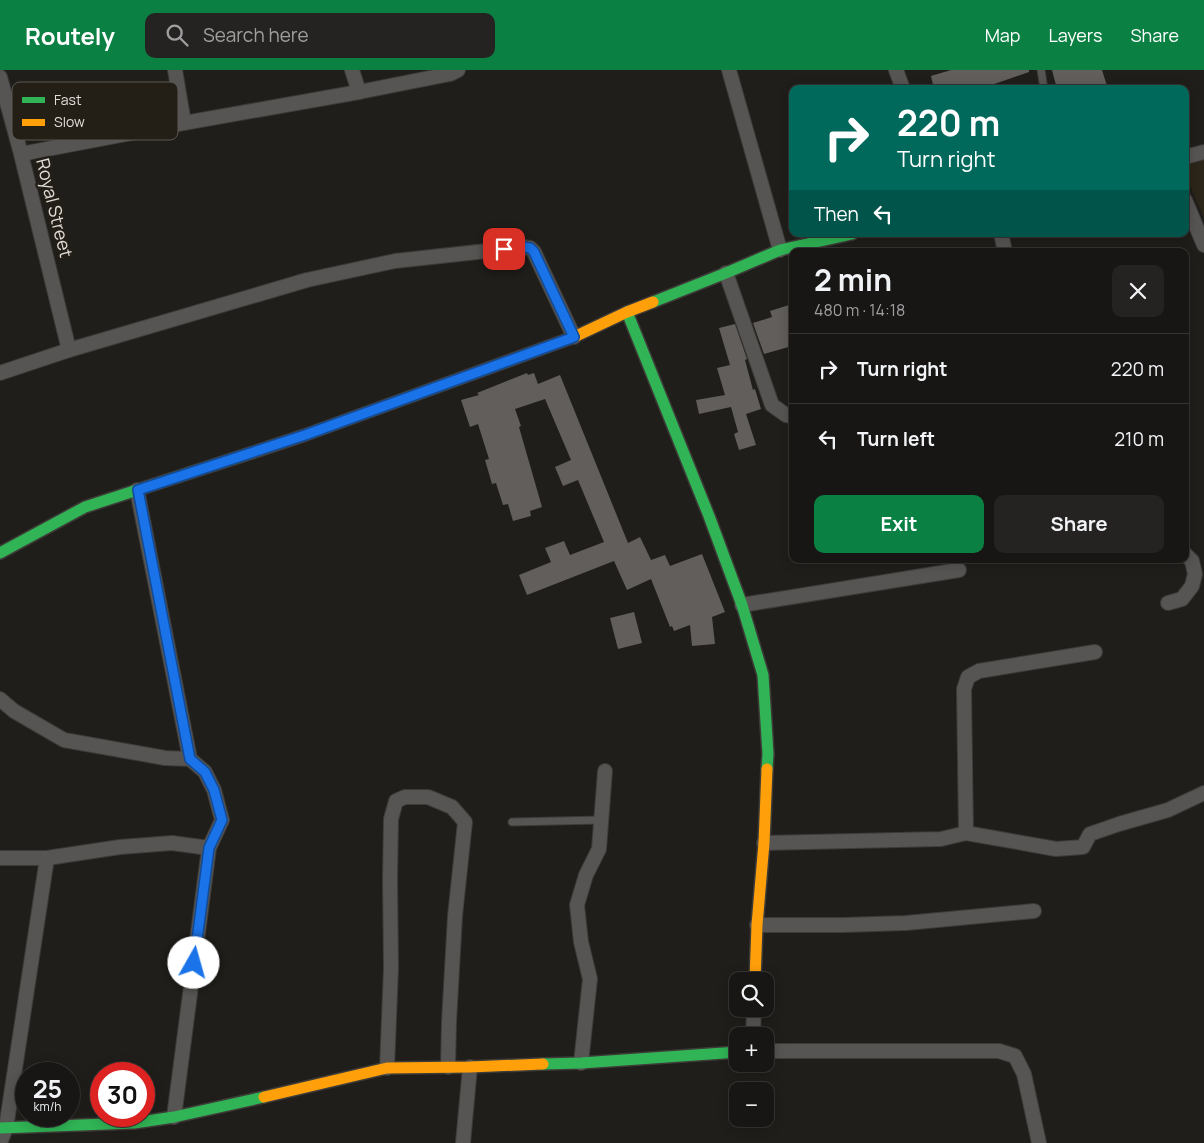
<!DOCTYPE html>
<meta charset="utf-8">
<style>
:root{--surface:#181614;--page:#252322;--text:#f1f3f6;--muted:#9f9fa0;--line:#363534;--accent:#0b8043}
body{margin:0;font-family:Manrope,sans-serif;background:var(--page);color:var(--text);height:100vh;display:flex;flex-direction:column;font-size:19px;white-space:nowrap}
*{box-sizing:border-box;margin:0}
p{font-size:16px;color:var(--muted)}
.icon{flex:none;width:28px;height:28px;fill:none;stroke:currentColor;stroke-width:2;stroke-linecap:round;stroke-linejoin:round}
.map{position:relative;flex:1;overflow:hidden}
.panel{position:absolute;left:789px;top:178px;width:400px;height:315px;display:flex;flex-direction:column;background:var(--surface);border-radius:10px;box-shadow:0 2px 12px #0003,0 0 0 1px var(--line)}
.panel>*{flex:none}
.guide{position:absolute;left:789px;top:15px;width:400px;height:152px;border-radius:10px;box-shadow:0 2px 12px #0003,0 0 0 1px var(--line);background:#00695c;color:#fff;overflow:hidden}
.controls{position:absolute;left:729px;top:902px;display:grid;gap:10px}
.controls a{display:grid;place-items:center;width:45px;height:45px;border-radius:10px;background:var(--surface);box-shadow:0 2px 12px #0003,0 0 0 1px var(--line);font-size:25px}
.speed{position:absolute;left:15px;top:992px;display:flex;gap:10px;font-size:25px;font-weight:700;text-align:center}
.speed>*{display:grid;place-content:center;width:65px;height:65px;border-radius:50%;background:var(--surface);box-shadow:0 2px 12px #0003,0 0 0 1px var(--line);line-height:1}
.speed small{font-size:12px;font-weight:400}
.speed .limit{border:8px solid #d22;background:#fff;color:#111}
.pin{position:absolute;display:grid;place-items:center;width:42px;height:42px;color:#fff;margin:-21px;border-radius:10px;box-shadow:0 2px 8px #0006}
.me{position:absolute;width:55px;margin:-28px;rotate:7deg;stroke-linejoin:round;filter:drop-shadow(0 0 4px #0008)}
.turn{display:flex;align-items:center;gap:18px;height:105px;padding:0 25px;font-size:22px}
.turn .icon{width:65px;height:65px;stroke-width:2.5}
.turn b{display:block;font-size:35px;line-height:42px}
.then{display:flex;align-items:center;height:48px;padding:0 25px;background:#0003;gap:10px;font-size:19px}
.round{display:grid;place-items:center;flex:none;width:52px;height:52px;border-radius:10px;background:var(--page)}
.overview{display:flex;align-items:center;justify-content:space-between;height:85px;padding:0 25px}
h1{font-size:30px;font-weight:700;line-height:38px}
.button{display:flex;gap:10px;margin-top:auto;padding:10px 25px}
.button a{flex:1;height:58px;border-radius:10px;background:var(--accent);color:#fff;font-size:20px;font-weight:700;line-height:58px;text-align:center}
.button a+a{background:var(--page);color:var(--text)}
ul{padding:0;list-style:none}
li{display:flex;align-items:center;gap:15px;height:70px;padding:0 25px;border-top:1px solid var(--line)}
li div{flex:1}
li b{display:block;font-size:19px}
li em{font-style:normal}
header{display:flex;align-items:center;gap:30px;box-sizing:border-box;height:70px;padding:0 25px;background:var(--accent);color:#fff}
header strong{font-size:24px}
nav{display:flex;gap:28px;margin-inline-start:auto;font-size:18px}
.search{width:350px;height:45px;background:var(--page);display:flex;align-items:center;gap:12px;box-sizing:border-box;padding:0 18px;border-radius:10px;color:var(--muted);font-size:19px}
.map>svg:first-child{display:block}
</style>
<header>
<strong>Routely</strong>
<div class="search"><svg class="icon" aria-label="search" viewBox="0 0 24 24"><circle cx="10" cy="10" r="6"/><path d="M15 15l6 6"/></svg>Search here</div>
<nav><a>Map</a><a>Layers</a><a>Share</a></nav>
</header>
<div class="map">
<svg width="1204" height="1073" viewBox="0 0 1204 1073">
<rect width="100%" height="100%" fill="#201e1a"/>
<!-- built -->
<polygon fill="#2c2519" points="1204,89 1204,148 1185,104 1185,94"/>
<!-- building -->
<g fill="#615e5b">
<polygon points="951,0 1029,0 1029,2 980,19 934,19 931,6"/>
<polygon points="1052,0 1102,0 1108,19 1057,19"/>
<polygon points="792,234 792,276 764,284 753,253 772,247 770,241"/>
<polygon points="735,254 747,289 745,290 753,320 755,319 761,339 746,344 756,375 739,380 734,364 738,362 731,337 699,344 696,330 725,325 717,298 730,295 719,258"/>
<polygon points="527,303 528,305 534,303 538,314 560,305 628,473 640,467 651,490 665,485 670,496 702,484 725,542 712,547 715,574 692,576 690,555 674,561 672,556 670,557 651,509 627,520 614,491 527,525 519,505 551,492 545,478 564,471 570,485 604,472 578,410 563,416 555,397 571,390 545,329 515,339 521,356 519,357 542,437 530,441 531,446 513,451 508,434 503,435 496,413 492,414 485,390 489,389 478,354 470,357 461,330 479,325 477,323"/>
<polygon points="634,542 642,573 618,579 610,548"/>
</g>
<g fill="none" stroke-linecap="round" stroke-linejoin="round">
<defs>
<g id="lane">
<polyline points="1041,0 1044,19"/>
<polyline points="512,752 601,750"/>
</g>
<g id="street">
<polyline points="175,0 184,53"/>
<polyline points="352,0 359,22 450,4 458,0"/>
<polyline points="729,0 780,180"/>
<polyline points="896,0 903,19"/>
<polyline points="0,7 21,84 69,280"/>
<polyline points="21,84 184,53 359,22"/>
<polyline points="1185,87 1204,82"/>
<polyline points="1185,130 1204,175"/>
<polyline points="1001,164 1005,181"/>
<polyline points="726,203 772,335 786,345 792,346"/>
<polyline points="0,303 69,280 307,210 395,191 523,177 530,178 534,182 574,267"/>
<polyline points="137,420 190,689"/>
<polyline points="1168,533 1182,529 1192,516 1195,504 1192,491 1185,484"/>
<polyline points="742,535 959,500"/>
<polyline points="0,629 14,641 64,670 165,688 190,689 205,702 214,720 222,750 209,778 174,1047"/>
<polyline points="966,763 964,619 968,607 979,601 1095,582"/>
<polyline points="764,773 941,769 966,763 1056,779 1083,777 1090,764 1119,754 1168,740 1204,723"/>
<polyline points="0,788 47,788 120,777 172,773 209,778"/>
<polyline points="757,855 843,855 906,853 1034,841"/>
<polyline points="753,966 754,939"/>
<polyline points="765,981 999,981 1015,986 1024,1004 1039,1073"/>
<polyline points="581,993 590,909 581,872 577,835 586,805 599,779 605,701"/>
<polyline points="387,998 391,898 390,809 391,749 396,731 405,727 428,727 452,737 465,752 455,846 449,952 448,997"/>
<polyline points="0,1073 6,1058 47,788"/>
<polyline points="463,1073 470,997"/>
</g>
<g id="fast">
<polyline points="653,232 726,203 780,180 852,164"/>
<polyline points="627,242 709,446 742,535 763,605 768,684 767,699"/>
<polyline points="0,483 85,437 251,383"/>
<polyline points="543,994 581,993 738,982"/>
<polyline points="0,1058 134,1053 174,1047 264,1027"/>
</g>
<g id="slow">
<polyline points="251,383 305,365 574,267 627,242 653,232"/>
<polyline points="755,911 757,855 764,773 767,699"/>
<polyline points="264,1027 387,998 470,997 543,994"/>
</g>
</defs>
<!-- lane casing -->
<use href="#lane" stroke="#3d3b38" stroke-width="9"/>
<!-- street casing -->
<use href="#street" stroke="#3d3b38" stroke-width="16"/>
<!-- fast casing -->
<use href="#fast" stroke="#3d3b38" stroke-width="14"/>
<!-- slow casing -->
<use href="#slow" stroke="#3d3b38" stroke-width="14"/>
<!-- lane -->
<use href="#lane" stroke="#575553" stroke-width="7"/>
<!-- street -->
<use href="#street" stroke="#575553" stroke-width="14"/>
<!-- fast -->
<use href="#fast" stroke="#30b455" stroke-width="11"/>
<!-- slow -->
<use href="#slow" stroke="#ff9f0a" stroke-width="11"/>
</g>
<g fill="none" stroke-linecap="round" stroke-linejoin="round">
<defs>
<polyline id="route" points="194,893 209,778 222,750 214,720 205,702 190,689 138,420 305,365 574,267 534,182 530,178 523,177 504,179"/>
</defs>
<!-- route casing -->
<use href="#route" stroke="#114b97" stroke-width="12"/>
<!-- route -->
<use href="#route" stroke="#1a73e8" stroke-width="9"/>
</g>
<g text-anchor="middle" stroke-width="5" stroke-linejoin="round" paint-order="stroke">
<!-- street labels -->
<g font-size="18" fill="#e0ddd8" stroke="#231f17">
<text transform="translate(54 138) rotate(76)" y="6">Royal Street</text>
</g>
</g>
<!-- legend -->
<rect x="12" y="12" width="166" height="58" rx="8" fill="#231f17" stroke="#5c5851" stroke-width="1"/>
<rect x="22" y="27" width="23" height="6" fill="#30b455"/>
<rect x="22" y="49" width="23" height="7" fill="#ff9f0a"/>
<g font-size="14" fill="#e0ddd8">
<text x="54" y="35">Fast</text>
<text x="54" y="57">Slow</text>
</g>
</svg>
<div class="controls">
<a><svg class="icon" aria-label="search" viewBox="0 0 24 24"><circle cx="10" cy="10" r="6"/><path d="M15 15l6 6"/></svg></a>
<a>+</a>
<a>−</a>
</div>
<div class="speed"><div>25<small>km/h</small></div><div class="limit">30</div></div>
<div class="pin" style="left:504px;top:179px;background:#d93025"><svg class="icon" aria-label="arrive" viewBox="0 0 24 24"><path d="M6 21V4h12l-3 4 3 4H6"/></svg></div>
<svg class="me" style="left:194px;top:893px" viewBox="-20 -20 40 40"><circle r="19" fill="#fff"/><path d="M0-13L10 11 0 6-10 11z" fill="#1a73e8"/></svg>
<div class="guide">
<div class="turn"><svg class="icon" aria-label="right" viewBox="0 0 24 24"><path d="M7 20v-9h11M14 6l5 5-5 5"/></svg><div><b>220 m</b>Turn right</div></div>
<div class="then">Then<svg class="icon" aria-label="left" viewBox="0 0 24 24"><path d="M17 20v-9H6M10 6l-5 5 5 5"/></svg></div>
</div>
<section class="panel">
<div class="overview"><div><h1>2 min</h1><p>480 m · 14:18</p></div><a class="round"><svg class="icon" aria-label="close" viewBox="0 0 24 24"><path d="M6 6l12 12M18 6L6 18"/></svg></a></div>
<ul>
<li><svg class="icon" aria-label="right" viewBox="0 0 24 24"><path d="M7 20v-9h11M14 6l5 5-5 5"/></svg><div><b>Turn right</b></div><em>220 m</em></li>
<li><svg class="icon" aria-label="left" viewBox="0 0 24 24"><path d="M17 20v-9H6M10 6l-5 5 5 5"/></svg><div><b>Turn left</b></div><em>210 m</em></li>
</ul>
<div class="button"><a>Exit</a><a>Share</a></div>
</section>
</div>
